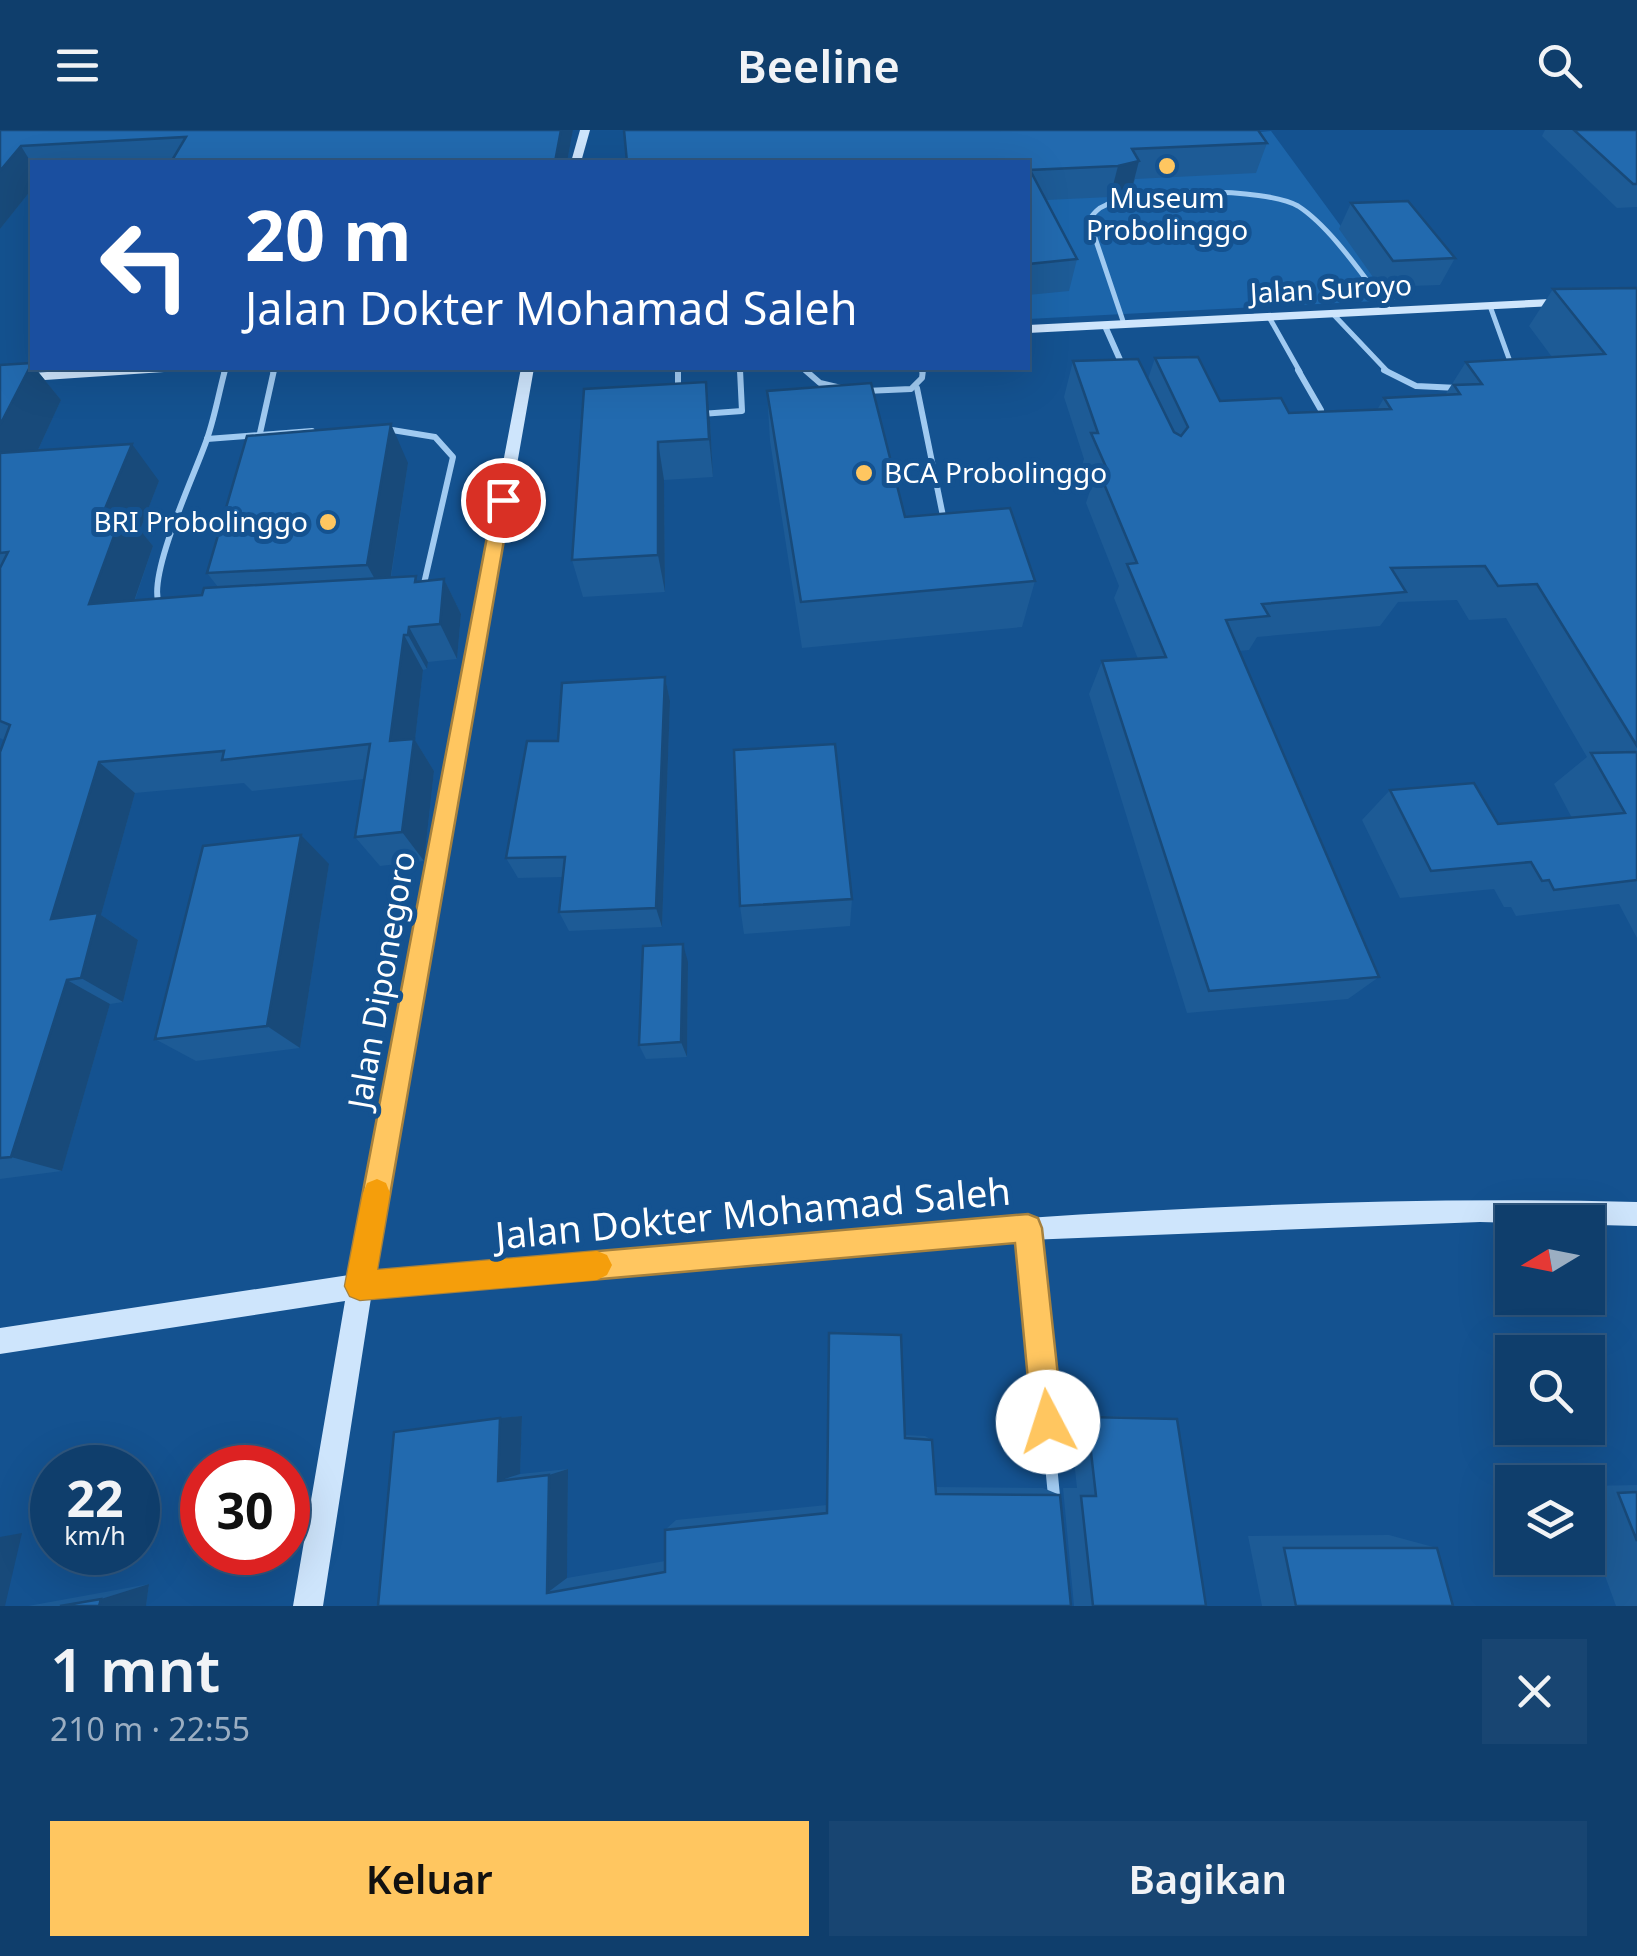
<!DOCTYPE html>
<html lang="id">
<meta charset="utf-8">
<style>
:root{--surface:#0f3e6c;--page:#184572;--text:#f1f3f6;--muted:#9baec2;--line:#2f577f;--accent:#ffc660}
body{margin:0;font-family:"Noto Sans",sans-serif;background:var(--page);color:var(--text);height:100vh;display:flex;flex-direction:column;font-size:38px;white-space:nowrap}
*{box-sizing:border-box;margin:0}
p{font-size:32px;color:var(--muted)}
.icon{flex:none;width:55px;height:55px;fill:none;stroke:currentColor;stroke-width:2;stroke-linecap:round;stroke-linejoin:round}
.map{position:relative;height:1476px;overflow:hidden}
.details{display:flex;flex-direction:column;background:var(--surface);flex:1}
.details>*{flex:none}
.hud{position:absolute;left:30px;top:30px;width:1000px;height:210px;border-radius:0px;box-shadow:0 10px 40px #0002,0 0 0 2px var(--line);background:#1a4fa0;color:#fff;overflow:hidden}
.needle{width:65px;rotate:260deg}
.buttons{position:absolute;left:1495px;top:1075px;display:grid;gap:20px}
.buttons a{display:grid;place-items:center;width:110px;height:110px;border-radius:0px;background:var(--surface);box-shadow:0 10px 40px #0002,0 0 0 2px var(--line);font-size:50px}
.speed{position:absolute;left:30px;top:1315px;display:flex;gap:20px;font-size:50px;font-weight:700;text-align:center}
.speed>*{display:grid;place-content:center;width:130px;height:130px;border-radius:50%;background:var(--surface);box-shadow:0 10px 40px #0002,0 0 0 2px var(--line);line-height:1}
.speed small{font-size:25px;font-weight:400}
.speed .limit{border:15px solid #d22;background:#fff;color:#111}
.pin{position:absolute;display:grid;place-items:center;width:85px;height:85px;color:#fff;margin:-42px;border:5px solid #fff;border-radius:50%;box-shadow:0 2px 10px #0007}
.me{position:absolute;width:110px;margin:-55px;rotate:355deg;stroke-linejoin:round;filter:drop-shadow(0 0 8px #0008)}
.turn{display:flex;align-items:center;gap:35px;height:210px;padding:0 50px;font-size:45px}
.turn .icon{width:130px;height:130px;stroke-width:2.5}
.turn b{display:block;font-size:70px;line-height:85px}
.round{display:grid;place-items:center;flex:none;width:105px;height:105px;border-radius:0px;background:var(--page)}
.head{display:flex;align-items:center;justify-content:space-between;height:170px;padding:0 50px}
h1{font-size:60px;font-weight:600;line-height:75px}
.cta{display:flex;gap:20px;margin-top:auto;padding:20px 50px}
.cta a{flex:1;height:115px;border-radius:0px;background:var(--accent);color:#111;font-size:40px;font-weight:600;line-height:115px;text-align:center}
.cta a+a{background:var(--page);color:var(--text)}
header{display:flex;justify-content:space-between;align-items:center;height:130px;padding:0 50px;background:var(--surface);font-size:45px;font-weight:600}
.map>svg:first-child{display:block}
</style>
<header><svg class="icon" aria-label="menu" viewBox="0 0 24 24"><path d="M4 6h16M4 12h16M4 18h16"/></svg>Beeline<svg class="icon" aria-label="search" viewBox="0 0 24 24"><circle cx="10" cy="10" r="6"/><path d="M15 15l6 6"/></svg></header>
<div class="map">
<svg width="1637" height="1476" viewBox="0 0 1637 1476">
<rect width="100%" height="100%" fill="#145290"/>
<!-- green -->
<polygon fill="#1c65aa" points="1271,1 1395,170 1028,189 1028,32 954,32"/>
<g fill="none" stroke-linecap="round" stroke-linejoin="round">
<!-- lane-far1 -->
<g stroke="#a0caf1" stroke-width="5">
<polyline points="1490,176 1512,237"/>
<polyline points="1333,184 1388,242"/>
<polyline points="1269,187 1300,242"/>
<path d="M1124,194L1089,90C1094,83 1098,78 1106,75C1141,58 1264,57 1298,76C1331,97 1366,150 1390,181"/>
<polyline points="678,238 678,242"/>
<polyline points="740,238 740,242"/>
<polyline points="803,238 808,242"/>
<polyline points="224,242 225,238"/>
<polyline points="273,242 274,238"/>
<polyline points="922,242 923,238"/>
</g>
<!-- lane -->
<g stroke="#a0caf1" stroke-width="6">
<polyline points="678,240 678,260"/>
<polyline points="805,240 820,253 841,258"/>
<polyline points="1298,240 1321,280"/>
<polyline points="1384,240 1416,256 1458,258"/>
<polyline points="917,258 944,391"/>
<polyline points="865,261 911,259 922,248 923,240"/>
<polyline points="701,284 742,281 740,240"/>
<polyline points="386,299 435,307 453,327 423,458"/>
<polyline points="260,303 274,240"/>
<polyline points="207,309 312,301"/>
<path d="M159,474C147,444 196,342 207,309C215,286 219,262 225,240"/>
</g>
<!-- street-far1 -->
<polyline stroke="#a0caf1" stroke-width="6" points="1105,196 1125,241"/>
<!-- street -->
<polyline stroke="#a0caf1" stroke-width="12" points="1028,1099 1055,1376"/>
<!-- secondary -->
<g fill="#cee5fc" fill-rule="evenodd">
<polygon points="580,0 590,0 581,32 571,32"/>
<polygon points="1570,168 1575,169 1575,175 1028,203 1028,195"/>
<polygon points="110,238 171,238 164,242 0,253 0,245"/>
<path d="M521,238H534L375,1142C795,1106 1215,1061 1637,1072V1096L1480,1092L1028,1110L371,1168L323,1476H293L345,1171L0,1224V1198L349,1145Z"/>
</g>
</g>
<!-- wall -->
<g fill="#1d5b96">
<polygon points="0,0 573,0 567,32 32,32 32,59 0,99"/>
<polygon points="624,0 1267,13 1256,43 1135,49 1131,62 1110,67 1046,70 1077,129 1069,161 1028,165 1028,32"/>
<polygon points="1545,0 1637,0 1637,77 1617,78 1542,6"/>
<polygon points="1351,73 1455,128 1440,155 1380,157 1339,99"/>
<polygon points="1637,158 1637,808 1619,774 1516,786 1511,777 1504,777 1494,759 1400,768 1362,690 1390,660 1498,694 1572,688 1554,654 1587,627 1506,488 1469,490 1457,470 1398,472 1380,496 1257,507 1249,520 1239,521 1379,847 1348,869 1187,883 1089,564 1102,531 1138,529 1114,468 1119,456 1086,373 1090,361 1081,339 1084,329 1064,267 1073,231 1148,249 1155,228 1220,271 1289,283 1377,280 1384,268 1445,265 1466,232 1552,227 1529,196 1553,159"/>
<polygon points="32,233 32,238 35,238 61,270 38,320 159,351 140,400 153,416 135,470 202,465 218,457 207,443 408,333 391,448 419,451 444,449 461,484 457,529 428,532 427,539 423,540 415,610 434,641 424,731 380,736 355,707 364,649 252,661 244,653 135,663 101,785 138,810 123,872 110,874 62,1041 0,1049 0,622 4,610 0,608 0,235"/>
<polygon points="584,259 710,291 713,347 664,350 665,462 583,467 572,430"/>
<polygon points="767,261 905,387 1035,451 1022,497 802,518 770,311"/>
<polygon points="665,547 670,571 662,797 569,801 559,782 563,747 518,748 506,728 558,611"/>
<polygon points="329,734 300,918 196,931 155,909"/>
<polygon points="852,769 850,796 744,804 740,776"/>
<polygon points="688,832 687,927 646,929 639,915"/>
<polygon points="1069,1285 1153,1287 1177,1289 1206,1476 1074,1476 1063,1358 1077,1358"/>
<polygon points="522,1286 520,1344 568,1339 567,1448 665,1431 665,1400 676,1390 827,1375 904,1305 925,1306 932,1310 935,1357 1043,1358 1060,1365 1071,1476 378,1476 500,1288"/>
<polygon points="1637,1355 1637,1476 1616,1476 1588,1399 1588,1356"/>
<polygon points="1389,1405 1437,1418 1453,1476 1262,1476 1248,1406"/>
<polygon points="149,1454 146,1476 28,1476"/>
</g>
<!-- shaded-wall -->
<g fill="#184a7a">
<polygon points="561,0 573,0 567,32 555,32"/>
<polygon points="21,16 32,34 32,59 0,99 0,41"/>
<polygon points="1139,31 1131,62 1110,67 1118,36"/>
<polygon points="32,233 32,238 35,238 61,270 19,361 0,340 0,295"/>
<polygon points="706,252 710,291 713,347 709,309"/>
<polygon points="391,294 408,333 387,471 367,435"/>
<polygon points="658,312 664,350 665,462 658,425"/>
<polygon points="132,314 159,351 140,400 153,416 121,509 89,474 104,381"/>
<polygon points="444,449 461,484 457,529 440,494"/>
<polygon points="409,497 428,532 427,539 408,505"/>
<polygon points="404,505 423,540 415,610 434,641 424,731 402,702 390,611"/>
<polygon points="665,547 670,571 662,797 656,778"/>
<polygon points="99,632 135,663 101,785 138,810 123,872 81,848 51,789"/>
<polygon points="301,705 329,734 300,918 267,896"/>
<polygon points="683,814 688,832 687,927 681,912"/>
<polygon points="67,850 110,874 62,1041 11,1027"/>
<polygon points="522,1286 520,1344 498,1351 500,1288"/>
<polygon points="568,1339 567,1448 547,1463 549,1345"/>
<polygon points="22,1403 5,1476 0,1476 0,1407"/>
<polygon points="149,1454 146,1476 99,1476 101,1469"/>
</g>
<!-- building -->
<g fill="#226aaf" stroke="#184a7a" stroke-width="2.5">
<polygon points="0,0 561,0 555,32 171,32 186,7 21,16 0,41"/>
<polygon points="624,0 1258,0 1267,13 1132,19 1139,31 1118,36 1030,40 1077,129 1028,134 1028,32 627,32"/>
<polygon points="1574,0 1637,0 1637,54 1633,54"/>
<polygon points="1408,71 1455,128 1393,131 1351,73"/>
<polygon points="1637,158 1637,616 1537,454 1498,456 1485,436 1391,438 1406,462 1262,474 1269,486 1226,490 1379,847 1209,861 1102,531 1166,527 1127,434 1137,433 1097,337 1106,337 1091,303 1098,303 1073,231 1138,229 1174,302 1181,306 1188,297 1155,228 1198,227 1220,271 1281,268 1289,283 1391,279 1384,268 1460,264 1454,255 1482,254 1466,232 1605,224 1553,159"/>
<polygon points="32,233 0,295 0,235"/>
<polygon points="706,252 709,309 658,312 658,425 572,430 584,259"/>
<polygon points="871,253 905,387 1010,378 1035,451 801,472 767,261"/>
<polygon points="391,294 367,435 207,443 247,306"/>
<polygon points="132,314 104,381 124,379 89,474 202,465 204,458 416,446 415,452 444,449 440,494 409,497 408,505 404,505 390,611 414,609 402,702 355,707 370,614 222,630 224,621 99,632 51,789 98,783 81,848 67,850 11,1027 0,1028 0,622 10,595 0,591 0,438 8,422 0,423 0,323"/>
<polygon points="665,547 656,778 559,782 565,727 506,728 527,611 558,611 562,553"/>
<polygon points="835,614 852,769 740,776 734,620"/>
<polygon points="1637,622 1637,750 1554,760 1549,750 1542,751 1531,732 1431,741 1390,660 1474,653 1498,694 1625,683 1591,623"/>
<polygon points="301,705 267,896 155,909 203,716"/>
<polygon points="683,814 681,912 639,915 643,816"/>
<polygon points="829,1203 901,1205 905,1308 932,1310 936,1364 1060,1365 1071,1476 378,1476 394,1302 500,1288 498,1351 549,1345 547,1463 665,1442 665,1400 827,1383"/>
<polygon points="1087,1287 1177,1289 1206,1476 1093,1476 1081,1366 1096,1366"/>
<polygon points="1637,1362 1637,1411 1618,1363"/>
<polygon points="1284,1418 1437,1418 1453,1476 1296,1476"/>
<polygon points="101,1469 99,1476 60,1476"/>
</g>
<!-- route -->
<polygon fill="#ffc660" stroke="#a6813e" stroke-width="2.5" points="503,364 511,370 377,1140 1028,1084 1038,1088 1042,1098 1063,1292 1058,1303 1048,1308 1037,1303 1032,1292 1015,1113 360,1170 350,1166 345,1156 494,370"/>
<!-- slow -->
<polygon fill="#f59e0b" points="377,1049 386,1053 390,1063 377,1140 597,1121 607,1125 612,1135 607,1145 597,1150 360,1170 350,1166 345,1156 363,1063 367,1053"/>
<!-- markers -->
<g fill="#ffc660" stroke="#145290" stroke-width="4">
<circle cx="1167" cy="36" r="10"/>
<circle cx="864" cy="343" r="10"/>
<circle cx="328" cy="392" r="10"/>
</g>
<g text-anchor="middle" stroke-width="10" stroke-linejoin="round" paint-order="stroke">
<!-- far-poi labels -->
<g font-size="28" fill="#fff" stroke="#145290">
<text x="1167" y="78">Museum<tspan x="1167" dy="32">Probolinggo</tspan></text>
<text x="884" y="353" text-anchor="start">BCA Probolinggo</text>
<text x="308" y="402" text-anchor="end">BRI Probolinggo</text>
</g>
<!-- far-street labels -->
<g font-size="28" fill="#fff" stroke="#145290">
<text transform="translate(1331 159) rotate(-3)" y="10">Jalan Suroyo</text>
</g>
<!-- street labels -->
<g font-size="32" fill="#fff" stroke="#145290">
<text transform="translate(382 850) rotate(-80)" y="11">Jalan Diponegoro</text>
</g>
<!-- near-street labels -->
<g font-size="38" fill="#fff" stroke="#145290">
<text transform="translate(753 1084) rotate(-5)" y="13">Jalan Dokter Mohamad Saleh</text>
</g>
</g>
</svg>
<div class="buttons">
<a><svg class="needle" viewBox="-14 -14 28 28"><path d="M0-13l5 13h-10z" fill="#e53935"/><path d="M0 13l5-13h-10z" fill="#9baec2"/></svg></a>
<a><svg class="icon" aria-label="search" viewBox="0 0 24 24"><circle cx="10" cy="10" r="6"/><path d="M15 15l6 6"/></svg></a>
<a><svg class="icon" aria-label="layers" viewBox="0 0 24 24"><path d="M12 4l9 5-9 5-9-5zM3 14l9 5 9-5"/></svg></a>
</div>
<div class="speed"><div>22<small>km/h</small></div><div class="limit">30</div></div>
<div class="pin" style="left:503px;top:370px;background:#d93025"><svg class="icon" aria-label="arrive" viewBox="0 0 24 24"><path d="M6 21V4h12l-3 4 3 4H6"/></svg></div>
<svg class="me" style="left:1048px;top:1292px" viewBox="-20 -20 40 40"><circle r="19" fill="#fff"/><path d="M0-13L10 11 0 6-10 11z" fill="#ffc660"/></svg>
<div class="hud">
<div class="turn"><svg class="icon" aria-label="left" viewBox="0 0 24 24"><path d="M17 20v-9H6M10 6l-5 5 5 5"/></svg><div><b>20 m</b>Jalan Dokter Mohamad Saleh</div></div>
</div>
</div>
<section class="details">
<div class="head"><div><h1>1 mnt</h1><p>210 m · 22:55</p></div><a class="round"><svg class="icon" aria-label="close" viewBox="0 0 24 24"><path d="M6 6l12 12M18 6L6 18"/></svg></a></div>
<div class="cta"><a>Keluar</a><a>Bagikan</a></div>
</section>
